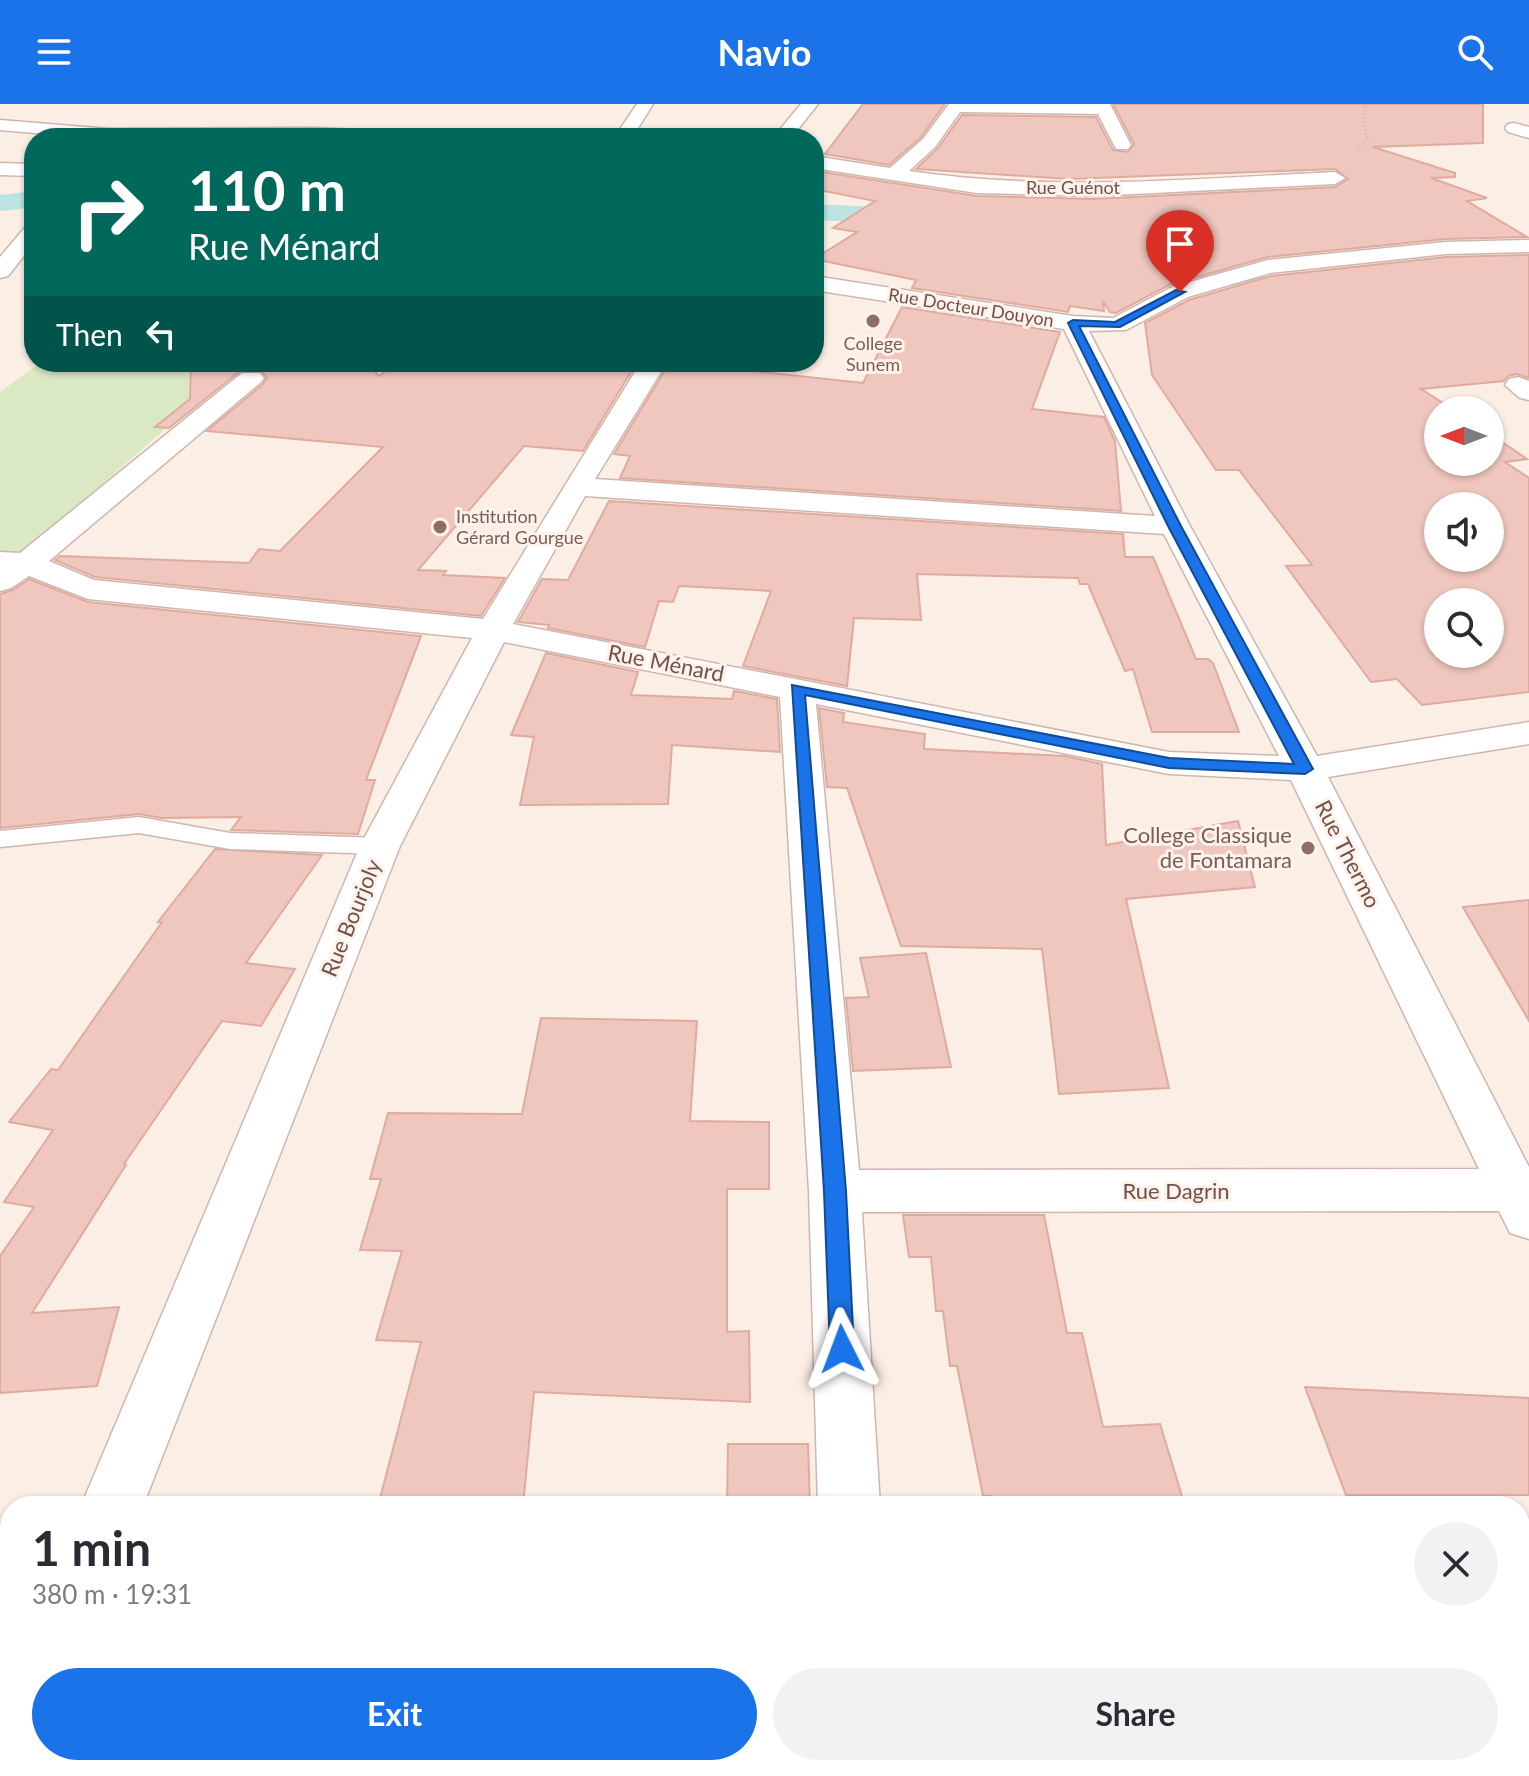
<!DOCTYPE html>
<meta charset="utf-8">
<style>
:root{--surface:#fff;--page:#f2f2f3;--text:#2b2b33;--muted:#7c7c81;--accent:#1a73e8}
body{margin:0;font-family:Lato,sans-serif;background:var(--page);color:var(--text);height:100vh;display:flex;flex-direction:column;font-size:30px;white-space:nowrap}
*{box-sizing:border-box;margin:0}
p{font-size:26px;color:var(--muted)}
.icon{flex:none;width:44px;height:44px;fill:none;stroke:currentColor;stroke-width:2;stroke-linecap:round;stroke-linejoin:round}
.map{position:relative;flex:1;overflow:hidden}
.side{position:absolute;left:0px;top:1392px;width:1530px;height:280px;display:flex;flex-direction:column;background:var(--surface);border-radius:32px 32px 0 0;box-shadow:0 2px 6px #0004}
.side>*{flex:none}
.guide{position:absolute;left:24px;top:24px;width:800px;height:244px;border-radius:32px;box-shadow:0 2px 6px #0004;background:#00695c;color:#fff;overflow:hidden}
.needle{width:52px;rotate:270deg}
.tools{position:absolute;left:1424px;top:292px;display:grid;gap:16px}
.tools a{display:grid;place-items:center;width:80px;height:80px;border-radius:50%;background:var(--surface);box-shadow:0 2px 6px #0004;font-size:40px}
.pin{position:absolute;display:grid;place-items:center;width:68px;height:68px;color:#fff;margin:-82px -34px;border-radius:50% 50% 50% 0;rotate:-45deg;box-shadow:0 0 8px #0007}
.pin .icon{rotate:45deg}
.me{position:absolute;width:88px;margin:-44px;rotate:357deg;stroke-linejoin:round;filter:drop-shadow(0 0 6px #0008)}
.turn{display:flex;align-items:center;gap:28px;height:168px;padding:0 32px;font-size:36px}
.turn .icon{width:104px;height:104px;stroke-width:2.5}
.turn b{display:block;font-size:56px;line-height:68px}
.then{display:flex;align-items:center;height:76px;padding:0 32px;background:#0003;gap:16px;font-size:30px}
.round{display:grid;place-items:center;flex:none;width:84px;height:84px;border-radius:42px;background:var(--page)}
.head{display:flex;align-items:center;justify-content:space-between;height:136px;padding:0 32px}
h1{font-size:48px;font-weight:700;line-height:60px}
.action{display:flex;gap:16px;margin-top:auto;padding:16px 32px}
.action a{flex:1;height:92px;border-radius:48px;background:var(--accent);color:#fff;font-size:32px;font-weight:700;line-height:92px;text-align:center}
.action a+a{background:var(--page);color:var(--text)}
header{display:flex;justify-content:space-between;align-items:center;height:104px;padding:0 32px;background:var(--accent);color:#fff;font-size:36px;font-weight:700}
.map>svg:first-child{display:block}
</style>
<header><svg class="icon" aria-label="menu" viewBox="0 0 24 24"><path d="M4 6h16M4 12h16M4 18h16"/></svg>Navio<svg class="icon" aria-label="search" viewBox="0 0 24 24"><circle cx="10" cy="10" r="6"/><path d="M15 15l6 6"/></svg></header>
<div class="map">
<svg width="1529" height="1672" viewBox="0 0 1529 1672">
<rect width="100%" height="100%" fill="#fbeee5"/>
<!-- green -->
<polygon fill="#dae8c4" points="41,258 242,258 4,466 0,466 0,288"/>
<g fill="none" stroke-linecap="round" stroke-linejoin="round">
<!-- canal -->
<g fill="#bae3e1" fill-rule="evenodd">
<polygon points="34,87 34,103 0,107 0,91"/>
<polygon points="814,100 936,106 946,108 950,114 946,120 936,122 814,116"/>
<polygon points="1134,132 1208,157 1340,193 1345,200 1340,207 1329,210 1186,169 1124,147 1119,141 1124,135"/>
</g>
</g>
<!-- building -->
<g fill="#efc7be" stroke="#e0ab9f" stroke-width="2" fill-rule="evenodd">
<polygon points="863,0 945,0 921,33 889,61 825,50"/>
<polygon points="1113,0 1483,0 1483,39 1373,43 1455,69 1455,73 1431,74 1487,94 1467,97 1527,133 1446,135 1268,153 1171,180 1116,209 1110,208 1103,197 1104,207 1070,202 1068,208 912,184 916,176 814,155 857,128 833,124 875,97 814,85 814,79 822,68 977,92 1093,95 1335,83 1348,75 1335,65 1069,75 916,65 937,45 962,11 1096,13 1113,46 1128,48 1134,40"/>
<path d="M1529,151V274L1517,270L1508,272L1504,277L1421,285L1454,306H1438V358H1490V330L1527,355L1505,358L1529,374V588L1422,601L1397,575L1371,578L1286,462L1312,461L1239,366H1216L1152,271L1145,219L1189,196L1271,172L1446,153ZM1438,402H1490V454H1438ZM1438,498H1490V550H1438Z"/>
<polygon points="902,203 1060,228 1032,305 1104,313 1115,337 1121,407 620,374 630,352 614,350 670,258 863,279"/>
<polygon points="191,258 366,258 379,272 397,258 637,258 583,347 524,342 418,466 446,467 443,471 505,474 481,512 95,473 55,456 60,452 249,459 259,445 280,447 383,343 207,327 262,281 267,274 260,266 240,267 169,324 155,323 190,295"/>
<polygon points="609,397 1123,430 1125,453 1153,453 1196,555 1208,555 1213,559 1239,628 1152,628 1133,565 1125,567 1088,480 1080,480 1078,474 917,470 921,516 854,514 847,582 743,562 771,487 679,482 673,498 659,497 645,543 548,524 549,521 518,518 542,475 568,476"/>
<polygon points="29,475 88,498 421,532 366,676 375,676 358,730 231,726 241,713 162,714 139,710 0,724 0,490 13,486"/>
<polygon points="546,549 638,568 631,591 732,595 734,587 777,595 780,648 672,641 668,700 520,701 534,633 511,631"/>
<polygon points="819,604 844,609 843,618 925,630 924,645 1065,652 1102,660 1106,741 1238,717 1255,783 1126,795 1169,984 1059,990 1042,845 901,842 847,684 827,683"/>
<polygon points="215,745 322,751 246,859 295,865 261,922 222,917 124,1060 126,1061 32,1209 119,1203 97,1282 0,1289 0,1152 34,1103 4,1098 53,1026 9,1018 51,965 58,966 162,818 158,818"/>
<polygon points="1529,796 1529,917 1463,803"/>
<polygon points="926,849 951,963 853,967 846,894 869,893 860,854"/>
<polygon points="541,914 697,917 690,1017 769,1018 769,1085 727,1085 727,1228 749,1227 750,1298 534,1288 523,1402 378,1402 421,1238 376,1236 402,1147 360,1146 381,1075 370,1075 388,1009 522,1010"/>
<polygon points="903,1111 1044,1111 1067,1229 1082,1229 1103,1323 1160,1320 1185,1402 991,1402 991,1392 983,1392 957,1262 950,1262 943,1207 936,1207 931,1153 909,1153"/>
<polygon points="1305,1283 1529,1294 1529,1391 1346,1391"/>
<polygon points="728,1340 808,1340 810,1402 727,1402"/>
</g>
<g fill="none" stroke-linecap="round" stroke-linejoin="round">
<defs>
<g id="lane">
<polygon points="139,713 230,729 380,734 389,736 393,742 389,748 380,750 230,745 139,729 0,743 0,727"/>
<polygon points="10,1504 10,1546 0,1548 0,1506"/>
</g>
<g id="street">
<polygon points="637,0 653,0 632,34 614,34"/>
<polygon points="801,0 818,0 791,34 773,34"/>
<path d="M949,0H1110L1131,41L1128,45H1116L1098,10L960,8L935,43L909,67C1051,88 1193,75 1335,68L1345,74L1335,80L1093,92L977,89L814,64V52L890,64L923,35Z"/>
<polygon points="0,16 109,25 314,24 431,29 440,34 93,34 0,26"/>
<polygon points="1514,19 1529,23 1529,34 1508,28 1505,24 1508,20"/>
<polygon points="0,59 34,60 34,72 0,71"/>
<polygon points="34,119 34,139 8,172 0,174 0,153 27,121"/>
<path d="M1529,136V148L1446,150L1270,169L1188,193L1126,226L1089,227L1190,422L1317,652L1529,618V640L1328,673L1529,1063V1135L1510,1129L1499,1107L862,1108L880,1402H818L809,1087L780,593L504,538L400,742L143,1402H81L360,742L472,534L88,495L29,472L11,484L0,487V448L20,449L242,269H260L264,274L260,279L49,457L94,476L483,515L641,258H667L595,375L1155,412L1064,225L814,186V172L1073,212L1113,214L1172,183L1268,156L1446,138ZM585,392L1164,430L1279,652L1169,648L513,520ZM816,600L1169,670L1291,676L1479,1065L859,1066Z"/>
<polygon points="1518,273 1529,277 1529,296 1520,294 1505,281 1509,275"/>
<polygon points="10,1631 10,1662 56,1662 54,1672 0,1672 0,1635"/>
<polygon points="830,1662 900,1662 902,1672 830,1672"/>
</g>
</defs>
<!-- lane casing -->
<use href="#lane" stroke="#ceb6af" stroke-width="3"/>
<!-- street casing -->
<use href="#street" stroke="#ceb6af" stroke-width="3"/>
<!-- path -->
<polyline stroke="#d3aaa1" stroke-width="2" stroke-dasharray="1 3" stroke-linecap="butt" points="1357,45 1368,35 1362,16 1366,2 1362,0"/>
<!-- lane -->
<use href="#lane" fill="#fff" fill-rule="evenodd"/>
<!-- street -->
<use href="#street" fill="#fff" fill-rule="evenodd"/>
</g>
<!-- route -->
<polygon fill="#1a73e8" stroke="#114b97" stroke-width="2" points="1176,186 1185,188 1120,223 1079,222 1181,422 1313,665 1305,670 1169,664 805,591 846,1087 854,1245 850,1252 842,1255 833,1252 830,1245 824,1087 792,581 1169,654 1294,660 1168,422 1068,219 1073,216 1115,218"/>
<!-- markers -->
<g fill="#8d6e63" stroke="#fef2eb" stroke-width="3">
<circle cx="873" cy="217" r="8"/>
<circle cx="440" cy="423" r="8"/>
<circle cx="1308" cy="744" r="8"/>
</g>
<g text-anchor="middle" stroke-width="6" stroke-linejoin="round" paint-order="stroke">
<!-- far-street labels -->
<g font-size="18" fill="#72514b" stroke="#fef2eb">
<text x="1073" y="90">Rue Guénot</text>
<text transform="translate(971 204) rotate(9)" y="6">Rue Docteur Douyon</text>
</g>
<!-- far-education labels -->
<g font-size="18" fill="#785e54" stroke="#fef2eb">
<text x="873" y="246">College<tspan x="873" dy="21">Sunem</tspan></text>
<text x="456" y="419" text-anchor="start">Institution<tspan x="456" dy="21">Gérard Gourgue</tspan></text>
</g>
<!-- street labels -->
<g font-size="22" fill="#72514b" stroke="#fef2eb">
<text transform="translate(666 559) rotate(11)" y="8">Rue Ménard</text>
<text transform="translate(1348 750) rotate(63)" y="8">Rue Thermo</text>
<text transform="translate(351 814) rotate(-68)" y="8">Rue Bourjoly</text>
<text x="1176" y="1095">Rue Dagrin</text>
</g>
<!-- education labels -->
<g font-size="22" fill="#785e54" stroke="#fef2eb" text-anchor="end">
<text x="1292" y="739">College Classique<tspan x="1292" dy="25">de Fontamara</tspan></text>
</g>
</g>
</svg>
<div class="tools">
<a><svg class="needle" viewBox="-14 -14 28 28"><path d="M0-13l5 13h-10z" fill="#e53935"/><path d="M0 13l5-13h-10z" fill="#7c7c81"/></svg></a>
<a><svg class="icon" aria-label="sound" viewBox="0 0 24 24"><path d="M4 9h4l5-4v14l-5-4H4zM17 9q2 3 0 6"/></svg></a>
<a><svg class="icon" aria-label="search" viewBox="0 0 24 24"><circle cx="10" cy="10" r="6"/><path d="M15 15l6 6"/></svg></a>
</div>
<div class="pin" style="left:1180px;top:188px;background:#d93025"><svg class="icon" aria-label="arrive" viewBox="0 0 24 24"><path d="M6 21V4h12l-3 4 3 4H6"/></svg></div>
<svg class="me" style="left:842px;top:1245px" viewBox="-20 -20 40 40"><path d="M0-17L14 15 0 8-14 15z" fill="#1a73e8" stroke="#fff" stroke-width="4"/></svg>
<div class="guide">
<div class="turn"><svg class="icon" aria-label="right" viewBox="0 0 24 24"><path d="M7 20v-9h11M14 6l5 5-5 5"/></svg><div><b>110 m</b>Rue Ménard</div></div>
<div class="then">Then<svg class="icon" aria-label="left" viewBox="0 0 24 24"><path d="M17 20v-9H6M10 6l-5 5 5 5"/></svg></div>
</div>
<section class="side">
<div class="head"><div><h1>1 min</h1><p>380 m · 19:31</p></div><a class="round"><svg class="icon" aria-label="close" viewBox="0 0 24 24"><path d="M6 6l12 12M18 6L6 18"/></svg></a></div>
<div class="action"><a>Exit</a><a>Share</a></div>
</section>
</div>
